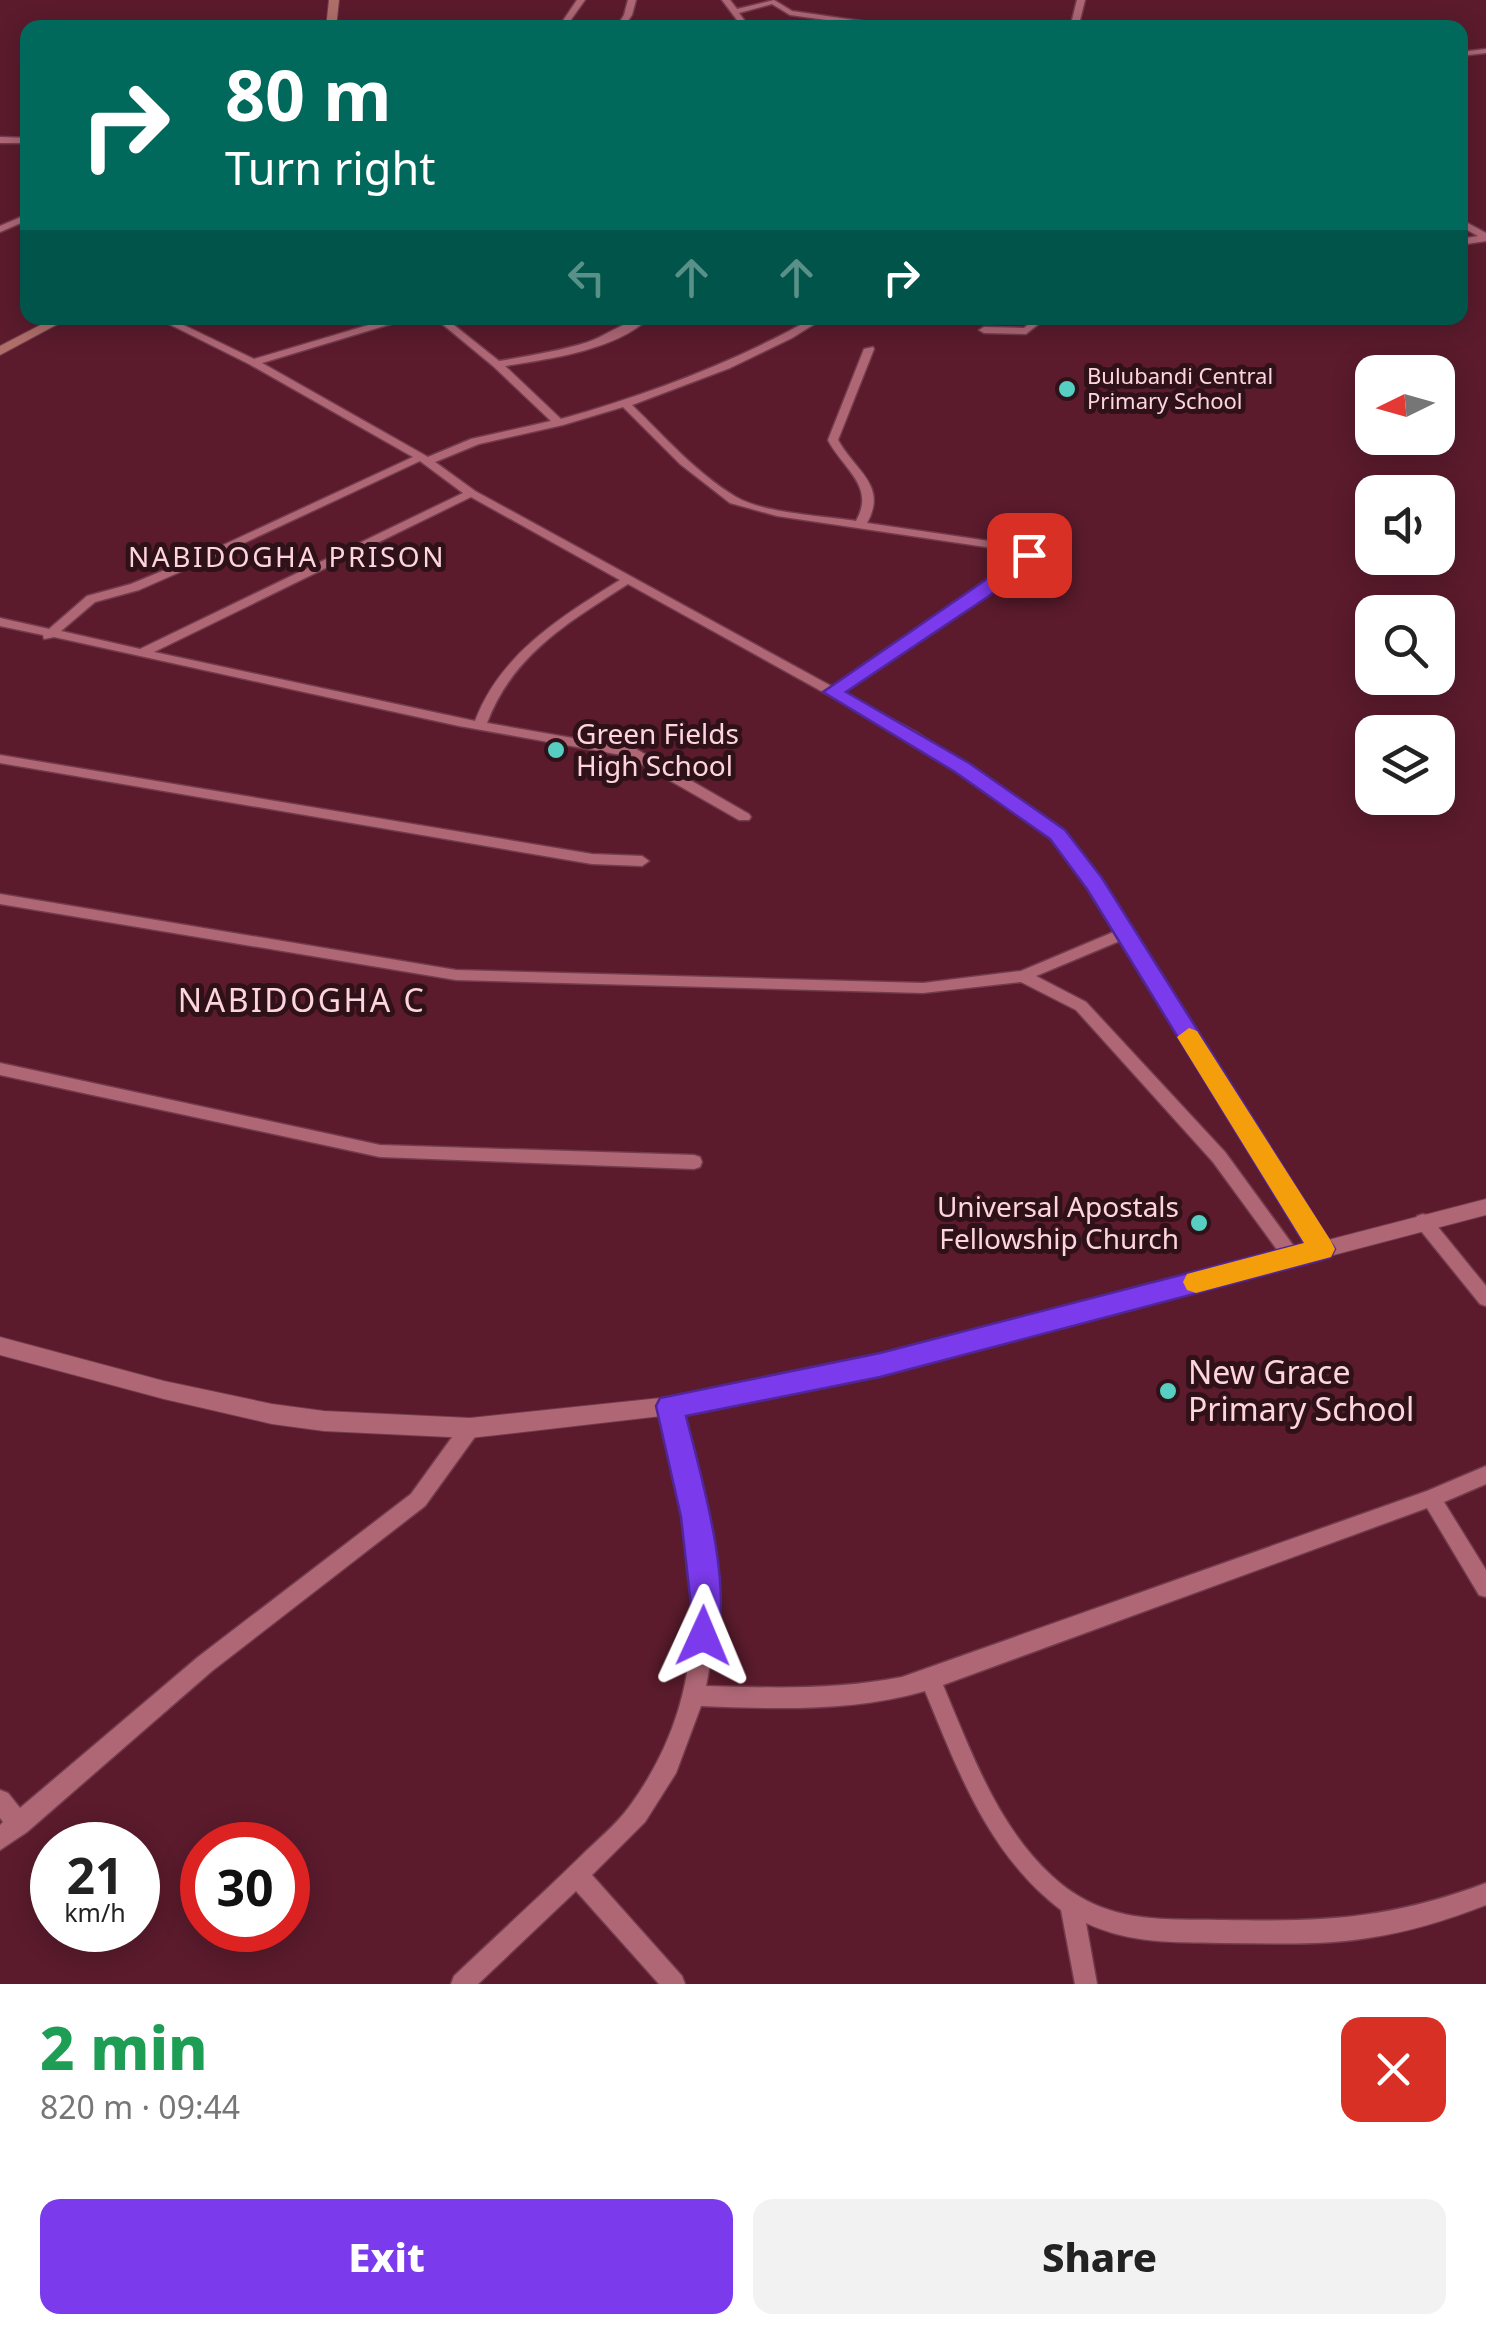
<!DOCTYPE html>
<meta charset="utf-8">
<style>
:root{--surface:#fff;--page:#f2f2f2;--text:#222;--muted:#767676;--accent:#7c3aed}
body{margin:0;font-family:"Noto Sans",sans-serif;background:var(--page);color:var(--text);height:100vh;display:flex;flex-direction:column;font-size:38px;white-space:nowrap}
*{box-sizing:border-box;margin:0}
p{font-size:32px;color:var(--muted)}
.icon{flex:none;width:55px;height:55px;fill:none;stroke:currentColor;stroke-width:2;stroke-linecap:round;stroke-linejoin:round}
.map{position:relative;height:1984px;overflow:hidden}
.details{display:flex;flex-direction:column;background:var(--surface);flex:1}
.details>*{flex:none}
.top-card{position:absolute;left:20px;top:20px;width:1448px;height:305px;border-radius:20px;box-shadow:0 5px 25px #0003;background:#00695c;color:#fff;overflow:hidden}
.needle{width:65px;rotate:265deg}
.controls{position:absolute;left:1355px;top:355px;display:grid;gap:20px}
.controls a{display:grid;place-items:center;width:100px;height:100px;border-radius:20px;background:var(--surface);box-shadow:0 5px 25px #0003;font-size:50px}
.speed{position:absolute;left:30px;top:1822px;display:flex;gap:20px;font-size:50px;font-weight:700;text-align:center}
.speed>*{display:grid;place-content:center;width:130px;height:130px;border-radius:50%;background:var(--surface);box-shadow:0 5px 25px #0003;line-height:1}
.speed small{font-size:25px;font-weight:400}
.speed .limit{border:15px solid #d22;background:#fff;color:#111}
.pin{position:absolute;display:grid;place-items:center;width:85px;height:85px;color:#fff;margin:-42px;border-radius:20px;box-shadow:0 5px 15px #0006}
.me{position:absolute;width:110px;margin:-55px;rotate:1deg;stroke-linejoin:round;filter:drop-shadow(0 0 8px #0008)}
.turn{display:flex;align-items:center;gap:35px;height:210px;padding:0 40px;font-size:45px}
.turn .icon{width:130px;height:130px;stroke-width:2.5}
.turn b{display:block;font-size:70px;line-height:85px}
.lanes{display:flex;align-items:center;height:95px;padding:0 40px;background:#0003;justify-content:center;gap:50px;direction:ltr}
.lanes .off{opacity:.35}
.round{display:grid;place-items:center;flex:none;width:105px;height:105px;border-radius:20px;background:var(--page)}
.overview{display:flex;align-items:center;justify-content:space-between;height:170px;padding:0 40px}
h1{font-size:60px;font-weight:800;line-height:75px;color:#1e9e55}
.cta{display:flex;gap:20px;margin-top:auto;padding:20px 40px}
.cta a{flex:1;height:115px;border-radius:20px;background:var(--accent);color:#fff;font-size:40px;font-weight:800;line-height:115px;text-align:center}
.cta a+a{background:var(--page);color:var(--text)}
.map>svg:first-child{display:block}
</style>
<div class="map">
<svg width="1486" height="1984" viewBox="0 0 1486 1984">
<rect width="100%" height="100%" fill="#5b1b2d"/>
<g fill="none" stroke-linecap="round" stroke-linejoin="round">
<defs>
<g id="minor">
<polygon points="577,0 585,0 565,28 558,28"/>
<polygon points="628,0 636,0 632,15 623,28 616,28 624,15"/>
<polygon points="722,0 730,0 737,9 774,0 792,11 909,28 885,28 790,15 772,4 739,13 750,28 743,28"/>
<polygon points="1077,0 1085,0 1078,28 1070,28"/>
<polygon points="1486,49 1486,53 1460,56 1460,52"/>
<polygon points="0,137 28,138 28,143 0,143"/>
<polygon points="28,214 28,220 0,232 0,226"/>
<polygon points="1460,219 1486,233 1486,241 1460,245 1460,239 1478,236 1460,226"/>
<path d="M157,318H169L254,359L392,318H406L404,320L262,363L428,457L471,439L551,421L493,366L435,318H445L499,361C529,356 559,351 588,342C608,335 629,318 649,318C616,350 549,359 505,366L561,419C649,394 733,363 813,318H824L792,338L730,368L632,405C664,436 696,473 736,497C763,513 824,516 856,521C876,486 843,469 828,440L864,349L873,347L874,349L838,440C855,471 888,485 867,523L1016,545L1035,555L987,595L842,692L916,732L1063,831L1099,880L1328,1244L1331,1249L1328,1254L1322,1256L1316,1254L1122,940L1036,976L1086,1002L1225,1152L1298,1252L1301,1257L1298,1262L1292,1264L1286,1262L1213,1162L1076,1010L1021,982L923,993L456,980L0,904V894L456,970L923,983L1021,971L1116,931L1089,886L1053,837L906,738L628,584C569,622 513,654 487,723L636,749L749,814L751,817L749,820H739L627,756L459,726L54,637L44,639L43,635L0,626V618L49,629L87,596L131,584L206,553L413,457L249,364ZM623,407L680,464L730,503L777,516L1013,551L1021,555L979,589L833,687L475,491L435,462L479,444L563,425ZM420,461L463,493L140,649L61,631L95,602L139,590L214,557ZM471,497L620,580C561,617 501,653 475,721L154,652Z"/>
<polygon points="1036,318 1046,318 1026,334 984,333 979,330 984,327 1024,328"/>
<polygon points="0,755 592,854 642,856 649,861 642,866 592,864 0,763"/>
<polygon points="0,1063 380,1145 694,1155 700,1157 702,1162 700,1167 694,1169 380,1157 0,1075"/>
<polygon points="1423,1214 1429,1216 1486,1286 1486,1306 1480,1304 1417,1226 1415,1221 1417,1216"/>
<path d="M670,1398L676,1400L679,1406C700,1496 726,1593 706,1686C772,1688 836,1690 902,1677L1427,1491L1486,1466V1484L1444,1502L1486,1570V1597L1479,1595L1427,1508L943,1685C971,1751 997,1826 1052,1876C1104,1924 1158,1919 1224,1920C1324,1922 1390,1919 1486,1883V1905C1447,1920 1409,1932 1368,1938C1319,1946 1270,1943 1221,1943C1173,1942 1130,1944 1086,1923L1097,1984H1075L1061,1910C988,1854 959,1773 925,1691C851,1712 777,1709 701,1706L676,1773L645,1822L592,1875L682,1976L685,1984H659L576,1891L478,1984H451L454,1976C496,1936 539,1897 581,1856C597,1840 616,1825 629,1807C723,1679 693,1549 661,1406L664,1400Z"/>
<polygon points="470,1420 477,1422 479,1428 477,1434 425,1506 212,1671 27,1832 0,1850 0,1825 3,1822 0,1818 0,1790 8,1793 20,1808 198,1657 411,1494 463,1422"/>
</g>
<polygon id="tertiary" points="1486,1199 1486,1215 880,1374 670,1415 470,1438 324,1431 272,1424 164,1399 0,1355 0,1337 164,1381 272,1404 324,1411 470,1418 670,1397 880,1356"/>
<g id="secondary">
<polygon points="329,0 339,0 336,28 326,28"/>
<polygon points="54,318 69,318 0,355 0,346"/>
</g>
</defs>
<!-- minor casing -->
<use href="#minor" stroke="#733c4d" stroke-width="3"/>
<!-- tertiary casing -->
<use href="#tertiary" stroke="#733c4d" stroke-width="2"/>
<!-- secondary casing -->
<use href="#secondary" stroke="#733c4d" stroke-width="2"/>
<!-- minor -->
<use href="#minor" fill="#af6776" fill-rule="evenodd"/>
<!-- tertiary -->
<use href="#tertiary" fill="#af6776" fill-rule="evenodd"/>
<!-- secondary -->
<use href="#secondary" fill="#b06e69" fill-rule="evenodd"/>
</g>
<!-- route -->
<path fill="#7c3aed" stroke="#51269a" stroke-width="2.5" d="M1029,550L1035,551V559L989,596L846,692L969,763L1065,830L1102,878L1335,1249L1331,1257L1322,1260L880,1377L686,1416C700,1472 736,1594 714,1646L703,1651L692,1646L688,1636L691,1606L681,1517L656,1406L660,1398L880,1353L1304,1243L1087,889L1050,839L955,772L823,692Z"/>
<!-- slow -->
<polygon fill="#f59e0b" points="1189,1028 1197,1031 1331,1241 1335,1249 1331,1257 1196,1293 1187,1290 1183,1282 1187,1274 1304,1243 1177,1037"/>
<!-- markers -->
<g fill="#57cec2" stroke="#2f1219" stroke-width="4">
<circle cx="1067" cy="389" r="10"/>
<circle cx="556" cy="750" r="10"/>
<circle cx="1199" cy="1223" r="10"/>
<circle cx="1168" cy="1391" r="10"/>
</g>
<g text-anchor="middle" stroke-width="10" stroke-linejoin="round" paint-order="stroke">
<!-- far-poi labels -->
<g font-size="22" fill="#fed5dc" stroke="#2f1219" text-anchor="start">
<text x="1087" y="384">Bulubandi Central<tspan x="1087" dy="25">Primary School</tspan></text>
</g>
<!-- far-quarter labels -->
<g font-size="28" letter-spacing="2.5" fill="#fed5dc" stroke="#2f1219">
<text x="287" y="567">NABIDOGHA PRISON</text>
</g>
<!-- poi labels -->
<g font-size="28" fill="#fed5dc" stroke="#2f1219" text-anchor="start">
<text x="576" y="744">Green Fields<tspan x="576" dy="32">High School</tspan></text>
<text x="1179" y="1217" text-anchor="end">Universal Apostals<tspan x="1179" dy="32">Fellowship Church</tspan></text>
</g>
<!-- quarter labels -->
<g font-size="32" letter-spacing="2.5" fill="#fed5dc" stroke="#2f1219">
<text x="302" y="1012">NABIDOGHA C</text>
</g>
<!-- near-poi labels -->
<g font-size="32" fill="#fed5dc" stroke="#2f1219" text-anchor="start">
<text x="1188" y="1384">New Grace<tspan x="1188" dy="37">Primary School</tspan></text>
</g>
</g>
</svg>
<div class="controls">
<a><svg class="needle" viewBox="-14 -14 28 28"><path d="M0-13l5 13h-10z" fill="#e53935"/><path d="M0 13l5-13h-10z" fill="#767676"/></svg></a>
<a><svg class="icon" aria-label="sound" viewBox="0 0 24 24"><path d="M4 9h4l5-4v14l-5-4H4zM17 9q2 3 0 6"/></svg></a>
<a><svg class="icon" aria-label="search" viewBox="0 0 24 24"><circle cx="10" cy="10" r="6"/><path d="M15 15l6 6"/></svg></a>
<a><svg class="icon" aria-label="layers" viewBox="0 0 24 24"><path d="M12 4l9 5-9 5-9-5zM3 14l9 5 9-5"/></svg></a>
</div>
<div class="speed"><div>21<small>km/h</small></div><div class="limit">30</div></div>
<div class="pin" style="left:1029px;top:555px;background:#d93025"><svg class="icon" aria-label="arrive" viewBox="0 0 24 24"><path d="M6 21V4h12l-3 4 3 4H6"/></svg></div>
<svg class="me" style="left:703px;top:1636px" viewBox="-20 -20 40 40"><path d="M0-17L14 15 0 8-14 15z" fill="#7c3aed" stroke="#fff" stroke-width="4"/></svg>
<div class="top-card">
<div class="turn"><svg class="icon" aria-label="right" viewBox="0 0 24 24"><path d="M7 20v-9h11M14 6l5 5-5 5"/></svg><div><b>80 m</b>Turn right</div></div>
<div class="lanes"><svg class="icon off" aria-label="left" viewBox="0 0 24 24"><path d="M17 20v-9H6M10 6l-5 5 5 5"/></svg><svg class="icon off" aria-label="ahead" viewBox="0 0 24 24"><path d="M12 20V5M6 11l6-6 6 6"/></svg><svg class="icon off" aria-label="ahead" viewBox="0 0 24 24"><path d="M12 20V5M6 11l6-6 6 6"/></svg><svg class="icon" aria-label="right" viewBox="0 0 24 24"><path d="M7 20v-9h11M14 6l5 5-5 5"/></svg></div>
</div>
</div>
<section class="details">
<div class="overview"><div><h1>2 min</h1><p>820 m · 09:44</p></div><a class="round" style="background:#d93025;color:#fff"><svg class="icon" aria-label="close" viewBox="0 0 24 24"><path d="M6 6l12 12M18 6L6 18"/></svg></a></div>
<div class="cta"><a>Exit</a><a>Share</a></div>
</section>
